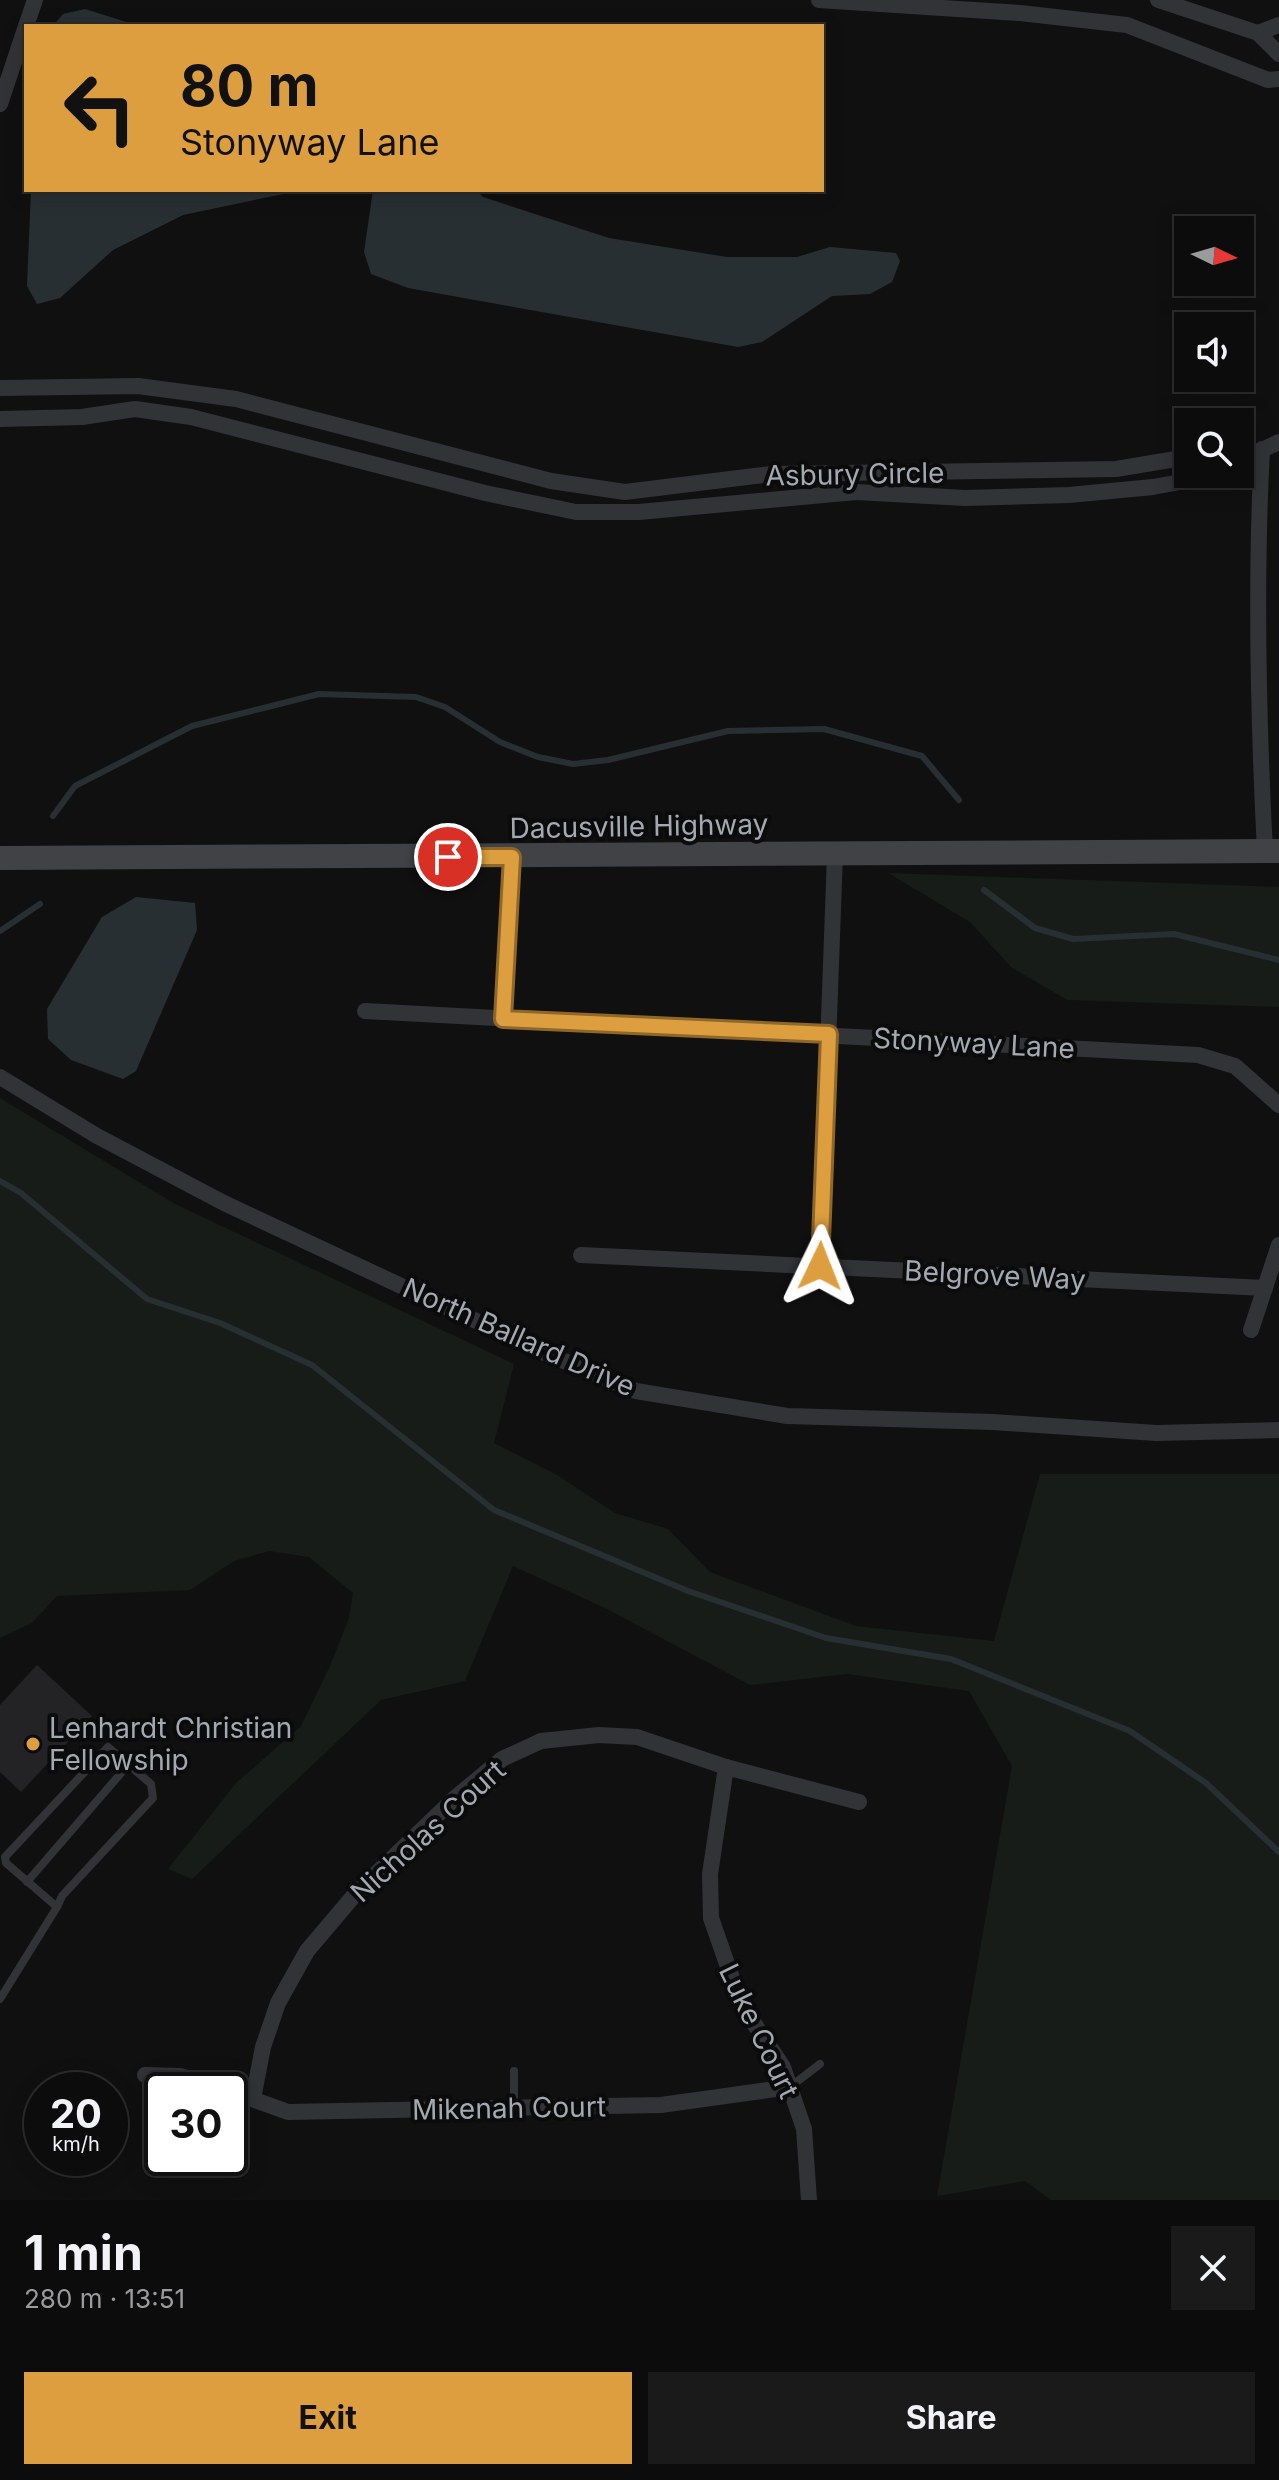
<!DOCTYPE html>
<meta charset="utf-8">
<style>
:root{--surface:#0c0c0d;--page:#1a1a1b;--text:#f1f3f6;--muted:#9a9b9d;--line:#2c2c2e;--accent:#dc9e3e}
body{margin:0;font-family:Inter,sans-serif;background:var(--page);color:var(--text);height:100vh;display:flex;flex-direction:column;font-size:30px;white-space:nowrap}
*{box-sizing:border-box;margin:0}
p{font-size:26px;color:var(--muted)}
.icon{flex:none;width:44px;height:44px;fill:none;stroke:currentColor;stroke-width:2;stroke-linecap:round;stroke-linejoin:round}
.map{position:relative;height:2200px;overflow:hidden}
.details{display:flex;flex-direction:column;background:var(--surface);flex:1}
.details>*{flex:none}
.guide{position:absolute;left:24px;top:24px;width:800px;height:168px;border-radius:0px;box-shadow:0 4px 20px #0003,0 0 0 2px var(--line);background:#dc9e3e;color:#111;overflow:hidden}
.needle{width:52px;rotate:95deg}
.fabs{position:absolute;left:1174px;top:216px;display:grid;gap:16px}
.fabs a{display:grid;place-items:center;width:80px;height:80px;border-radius:0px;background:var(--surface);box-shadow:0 4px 20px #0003,0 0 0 2px var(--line);font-size:40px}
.speed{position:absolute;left:24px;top:2072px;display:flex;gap:16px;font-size:40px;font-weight:700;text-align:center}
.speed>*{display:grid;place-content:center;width:104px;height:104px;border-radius:50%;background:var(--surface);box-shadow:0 4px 20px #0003,0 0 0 2px var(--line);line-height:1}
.speed small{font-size:20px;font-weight:400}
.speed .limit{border:4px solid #111;border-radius:12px;background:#fff;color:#111}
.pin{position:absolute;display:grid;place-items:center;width:68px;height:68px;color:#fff;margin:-34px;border:4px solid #fff;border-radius:50%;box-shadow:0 2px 8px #0007}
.me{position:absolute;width:88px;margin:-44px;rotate:2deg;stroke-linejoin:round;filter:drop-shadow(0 0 6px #0008)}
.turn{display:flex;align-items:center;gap:28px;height:168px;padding:0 24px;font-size:36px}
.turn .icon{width:104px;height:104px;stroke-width:2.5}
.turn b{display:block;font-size:56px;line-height:68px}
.round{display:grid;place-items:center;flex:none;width:84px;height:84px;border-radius:0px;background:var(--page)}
.summary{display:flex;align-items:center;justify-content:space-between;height:136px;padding:0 24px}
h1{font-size:48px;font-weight:700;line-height:60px}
.button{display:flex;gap:16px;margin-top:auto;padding:16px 24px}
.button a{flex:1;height:92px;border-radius:0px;background:var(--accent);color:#111;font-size:32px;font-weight:700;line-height:92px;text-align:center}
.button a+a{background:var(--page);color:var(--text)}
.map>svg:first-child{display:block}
</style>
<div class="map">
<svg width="1279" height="2200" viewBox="0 0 1279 2200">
<rect width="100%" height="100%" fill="#101011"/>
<!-- green -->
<g fill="#171c18">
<polygon points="888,873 1279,887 1279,1007 1067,1000 1011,967 970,922"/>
<polygon points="0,1098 175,1204 514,1364 494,1443 557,1475 615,1513 668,1529 710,1572 856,1626 994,1641 1040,1474 1279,1474 1279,2200 1051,2200 1025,2181 937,2196 1012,1766 969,1691 847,1674 750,1685 607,1609 513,1566 465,1681 381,1700 192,1879 168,1869 236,1783 301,1726 330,1666 349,1618 353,1593 309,1557 269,1551 234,1561 190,1590 57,1596 32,1623 0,1638"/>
</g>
<!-- water -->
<g fill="#282f33">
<polygon points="85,9 139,26 53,26 63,14"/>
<polygon points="31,190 302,190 183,215 113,250 60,298 37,304 27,286"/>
<polygon points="373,190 476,190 483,197 609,238 727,257 797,257 830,247 896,253 900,261 892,282 870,294 832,296 762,342 738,347 408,288 371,274 364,252"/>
<polygon points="136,897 195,903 197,930 136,1071 123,1079 71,1060 48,1039 47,1009 102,917"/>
</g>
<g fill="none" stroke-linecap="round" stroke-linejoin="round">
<!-- stream -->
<g stroke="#282f33" stroke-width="6">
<polyline points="53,816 75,786 192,726 319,694 416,697 445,707 500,742 538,757 573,764 608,760 728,731 824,729 922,756 959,800"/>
<polyline points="984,890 1035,928 1073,939 1174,934 1279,960"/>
<polyline points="0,931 40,904"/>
<polyline points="0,1181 21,1193 147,1299 220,1323 312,1365 494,1510 688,1591 826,1638 951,1659 1130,1731 1206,1783 1279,1852"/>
</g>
</g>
<!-- building -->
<polygon fill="#232325" points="37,1665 92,1716 21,1792 0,1772 0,1705"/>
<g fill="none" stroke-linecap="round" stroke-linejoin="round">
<!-- lane -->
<g stroke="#323336" stroke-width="8">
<polyline points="27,1882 128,1765"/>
<polyline points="0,1999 57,1907 62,1896 153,1798 151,1784 108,1747 5,1857 6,1863 57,1907"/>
<polyline points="514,2071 514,2109"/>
<polyline points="790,2087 820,2064"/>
</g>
<!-- street -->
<g stroke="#323336" stroke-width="16">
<polyline points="819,0 1020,13 1127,25 1268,80 1279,79"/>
<polyline points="1158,0 1258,33 1279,54"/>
<polyline points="26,26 35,0"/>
<polyline points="1258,33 1279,25"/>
<polyline points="0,104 26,26"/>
<polyline points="0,388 138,386 236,399 551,481 625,492 771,474 1116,469 1188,457"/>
<polyline points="0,419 82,417 135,409 191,417 485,493 576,512 639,512 856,492 965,498 1069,495 1153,487 1224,474"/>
<path d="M1262,449C1255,584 1258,716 1265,851"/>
<polyline points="1240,460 1279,442"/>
<polyline points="365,1011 1198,1055 1235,1066 1279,1105"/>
<polyline points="503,1019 512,857"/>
<polyline points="0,1077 97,1136 224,1203 540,1351 636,1391 787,1416 993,1422 1156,1433 1279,1430"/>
<polyline points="581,1255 1265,1288"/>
<polyline points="820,1266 835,854"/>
<polyline points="1251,1330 1279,1245"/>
<polyline points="726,1767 710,1874 711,1918 741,2004 783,2067 804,2129 809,2200"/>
<polyline points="145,2075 181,2076 225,2090"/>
<polyline points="230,2091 288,2112 661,2105 790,2087"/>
<polyline points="253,2099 263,2047 278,2003 307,1951 357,1892 455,1798 502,1759 541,1741 599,1735 637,1737 726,1767 859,1802"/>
</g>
<!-- secondary -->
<polyline stroke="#404246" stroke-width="24" points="0,858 1279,851"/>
</g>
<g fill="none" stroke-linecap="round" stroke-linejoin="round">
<defs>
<polyline id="route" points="448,857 512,857 503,1019 829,1034 820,1266"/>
</defs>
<!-- route casing -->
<use href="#route" stroke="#8f6728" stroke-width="20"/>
<!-- route -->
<use href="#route" stroke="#dc9e3e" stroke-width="14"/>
</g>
<!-- markers -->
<circle fill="#dc9e3e" stroke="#0b0b0c" stroke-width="3" cx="33" cy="1744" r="8"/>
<g text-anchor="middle" stroke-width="8" stroke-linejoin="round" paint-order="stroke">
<!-- street labels -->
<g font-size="28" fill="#a3a8b1" stroke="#0b0b0c">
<text transform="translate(855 474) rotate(-1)" y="10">Asbury Circle</text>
<text transform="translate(639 826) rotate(-1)" y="10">Dacusville Highway</text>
<text transform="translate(974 1043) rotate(3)" y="10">Stonyway Lane</text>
<text transform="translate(995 1275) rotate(3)" y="10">Belgrove Way</text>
<text transform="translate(519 1337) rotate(24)" y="10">North Ballard Drive</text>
<text transform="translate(428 1831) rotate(-42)" y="10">Nicholas Court</text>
<text transform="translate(759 2031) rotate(64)" y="10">Luke Court</text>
<text transform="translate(509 2108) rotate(-1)" y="10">Mikenah Court</text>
</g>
<!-- poi labels -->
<g font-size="28" fill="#a3a8b1" stroke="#0b0b0c" text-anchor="start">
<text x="49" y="1738">Lenhardt Christian<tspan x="49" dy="32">Fellowship</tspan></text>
</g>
</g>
</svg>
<div class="fabs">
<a><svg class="needle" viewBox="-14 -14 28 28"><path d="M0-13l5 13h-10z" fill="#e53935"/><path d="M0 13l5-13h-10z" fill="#9a9b9d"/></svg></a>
<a><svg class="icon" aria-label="sound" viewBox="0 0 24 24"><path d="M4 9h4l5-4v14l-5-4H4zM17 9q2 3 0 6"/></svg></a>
<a><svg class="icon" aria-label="search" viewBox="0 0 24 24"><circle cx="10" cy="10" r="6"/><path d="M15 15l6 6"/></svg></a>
</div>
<div class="speed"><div>20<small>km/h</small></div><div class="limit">30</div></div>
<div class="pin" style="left:448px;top:857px;background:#d93025"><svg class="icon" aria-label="arrive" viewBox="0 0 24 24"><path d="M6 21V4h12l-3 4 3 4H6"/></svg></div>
<svg class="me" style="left:820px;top:1266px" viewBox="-20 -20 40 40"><path d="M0-17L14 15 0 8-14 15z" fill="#dc9e3e" stroke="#fff" stroke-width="4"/></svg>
<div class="guide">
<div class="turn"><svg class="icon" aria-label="left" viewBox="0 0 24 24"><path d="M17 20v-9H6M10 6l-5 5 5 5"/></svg><div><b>80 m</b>Stonyway Lane</div></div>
</div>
</div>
<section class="details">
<div class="summary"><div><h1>1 min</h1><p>280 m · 13:51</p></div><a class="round"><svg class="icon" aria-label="close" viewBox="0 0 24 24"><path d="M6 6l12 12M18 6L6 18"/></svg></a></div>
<div class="button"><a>Exit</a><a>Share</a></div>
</section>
